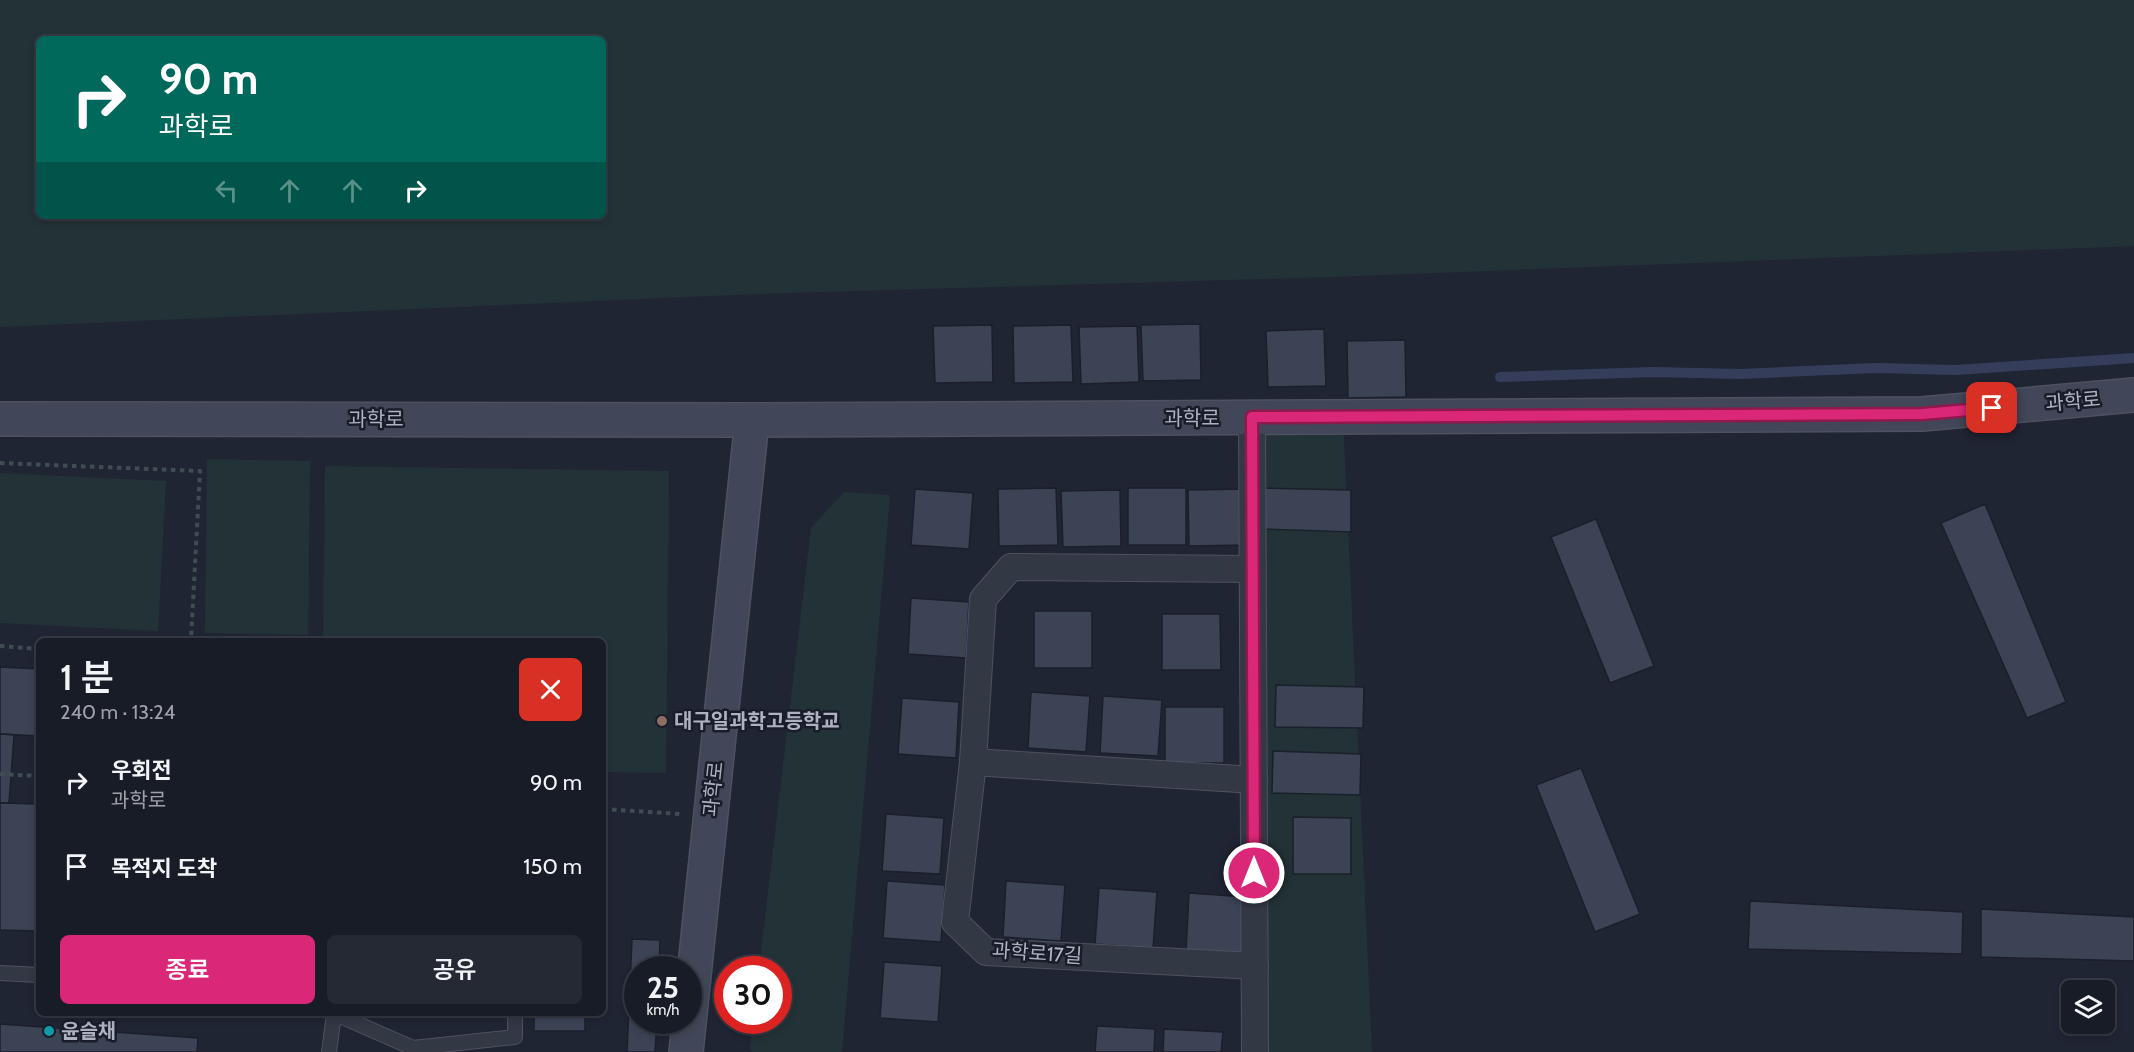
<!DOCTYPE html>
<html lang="ko">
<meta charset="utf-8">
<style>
:root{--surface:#181c27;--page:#252933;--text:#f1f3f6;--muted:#9fa1a7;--line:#363a44;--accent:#db2777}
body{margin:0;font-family:Cabin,"Noto Sans KR",sans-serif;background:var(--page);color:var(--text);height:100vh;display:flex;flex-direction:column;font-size:22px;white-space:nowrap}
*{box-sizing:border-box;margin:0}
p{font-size:20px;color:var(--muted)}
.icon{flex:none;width:33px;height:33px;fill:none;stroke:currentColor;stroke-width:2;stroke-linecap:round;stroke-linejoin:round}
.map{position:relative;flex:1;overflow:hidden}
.side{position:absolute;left:36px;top:638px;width:570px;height:378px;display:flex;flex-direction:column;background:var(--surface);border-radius:9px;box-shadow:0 3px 9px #0003,0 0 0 2px var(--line)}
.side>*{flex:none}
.guide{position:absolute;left:36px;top:36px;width:570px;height:183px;border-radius:9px;box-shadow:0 3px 9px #0003,0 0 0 2px var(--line);background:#00695c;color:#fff;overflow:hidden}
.buttons{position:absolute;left:2061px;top:980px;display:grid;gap:12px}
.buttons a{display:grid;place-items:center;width:54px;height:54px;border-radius:9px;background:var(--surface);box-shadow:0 3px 9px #0003,0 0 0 2px var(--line);font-size:30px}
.speed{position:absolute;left:624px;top:956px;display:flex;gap:12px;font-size:30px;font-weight:700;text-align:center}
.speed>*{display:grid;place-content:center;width:78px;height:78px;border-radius:50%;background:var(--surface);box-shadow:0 3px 9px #0003,0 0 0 2px var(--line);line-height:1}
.speed small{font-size:15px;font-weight:400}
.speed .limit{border:9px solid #d22;background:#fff;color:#111}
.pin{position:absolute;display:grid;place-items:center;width:51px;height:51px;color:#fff;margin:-26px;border-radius:12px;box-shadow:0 3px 9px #0006}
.me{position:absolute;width:66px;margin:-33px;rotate:0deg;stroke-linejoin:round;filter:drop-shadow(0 0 4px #0008)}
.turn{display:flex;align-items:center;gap:21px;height:126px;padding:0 24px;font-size:27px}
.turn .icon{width:78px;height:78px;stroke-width:2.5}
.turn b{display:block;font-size:42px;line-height:51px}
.lanes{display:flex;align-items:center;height:57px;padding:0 24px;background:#0003;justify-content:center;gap:30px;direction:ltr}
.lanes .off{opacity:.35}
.round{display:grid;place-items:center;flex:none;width:63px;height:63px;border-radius:9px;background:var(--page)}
.overview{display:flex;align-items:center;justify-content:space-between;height:102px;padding:0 24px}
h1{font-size:36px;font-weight:600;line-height:45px}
.button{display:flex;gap:12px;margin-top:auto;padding:12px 24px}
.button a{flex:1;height:69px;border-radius:9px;background:var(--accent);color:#fff;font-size:24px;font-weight:600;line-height:69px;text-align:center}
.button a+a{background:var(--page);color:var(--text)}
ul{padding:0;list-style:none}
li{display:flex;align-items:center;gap:18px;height:84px;padding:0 24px}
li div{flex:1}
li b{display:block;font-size:22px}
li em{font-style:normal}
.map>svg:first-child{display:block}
</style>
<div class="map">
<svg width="2134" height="1052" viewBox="0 0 2134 1052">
<rect width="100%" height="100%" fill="#202534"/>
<!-- green -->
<g fill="#233236" fill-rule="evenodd">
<path d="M0,0H2134V246L1333,277L757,294L0,327ZM39,39H603V216H39Z"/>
<polygon points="1252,417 1343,417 1372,1052 1255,1052"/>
<polygon points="207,459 310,461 308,635 205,633"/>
<polygon points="325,466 669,471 666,773 603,772 603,640 323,640"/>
<polygon points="0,473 166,481 158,631 0,623"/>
<polygon points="844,492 890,495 842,1052 752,1052 750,1049 753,1020 778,1020 778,969 759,969 811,528"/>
</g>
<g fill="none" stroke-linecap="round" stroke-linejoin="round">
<!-- stream -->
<polyline stroke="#343e5b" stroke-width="10" points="1500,377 1654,372 1741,374 1875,368 1956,370 2134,358"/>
</g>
<!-- building -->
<g fill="#3c4355" stroke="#1b1f2b" stroke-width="1.5">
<polygon points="1200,324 1201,380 1143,381 1141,325"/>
<polygon points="992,325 993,382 935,383 933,326"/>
<polygon points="1071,325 1073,382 1014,383 1013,326"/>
<polygon points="1137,326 1139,382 1081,384 1079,327"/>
<polygon points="1324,329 1326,386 1268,387 1266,331"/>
<polygon points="1405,340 1406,397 1348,398 1347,341"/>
<polygon points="1056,488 1058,545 999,546 998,489"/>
<rect x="1128" y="488" width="58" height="57"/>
<polygon points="1264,488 1351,490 1351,532 1263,529"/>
<polygon points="915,489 973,493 969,549 911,545"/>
<polygon points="1246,489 1247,545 1189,546 1188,490"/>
<polygon points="1120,490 1121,546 1063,547 1061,491"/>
<polygon points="1985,504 2066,702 2027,718 1941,523"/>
<polygon points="1596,519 1654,666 1610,683 1551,537"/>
<polygon points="911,598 969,602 966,658 908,654"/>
<rect x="1034" y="611" width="58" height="57"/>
<polygon points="1162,614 1220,614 1221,670 1162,670"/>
<polygon points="0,667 39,669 39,736 0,734"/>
<polygon points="1276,685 1364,687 1363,728 1275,727"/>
<polygon points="1031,692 1090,696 1086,752 1028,748"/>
<polygon points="1103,696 1162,700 1158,756 1100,753"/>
<polygon points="902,698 959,702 956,758 898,754"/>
<rect x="1165" y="707" width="59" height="56"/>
<polygon points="0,734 14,735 9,803 0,803"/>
<polygon points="1273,751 1361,754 1360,795 1272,793"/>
<polygon points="1581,768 1640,914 1595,932 1536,785"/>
<polygon points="0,803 39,804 39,931 0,930"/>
<polygon points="886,814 944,818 940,874 882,871"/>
<polygon points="1293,817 1351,818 1351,874 1293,874"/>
<polygon points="887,881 945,885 941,942 883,938"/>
<polygon points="1006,881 1065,885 1061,941 1003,937"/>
<polygon points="1099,888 1157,892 1153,948 1095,944"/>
<polygon points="1189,893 1247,897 1244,953 1186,950"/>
<polygon points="1750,901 1963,912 1962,954 1748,949"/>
<polygon points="1981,909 2134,917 2134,961 1981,957"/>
<polygon points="632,939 660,940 659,969 638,969 638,1020 657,1020 655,1052 627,1052"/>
<polygon points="884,962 942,966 938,1022 880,1018"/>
<rect x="534" y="1012" width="51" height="19"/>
<polygon points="0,1024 198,1038 197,1052 0,1052"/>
<polygon points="1097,1026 1155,1029 1154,1052 1095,1052"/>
<polygon points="1164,1029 1223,1032 1221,1052 1163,1052"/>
</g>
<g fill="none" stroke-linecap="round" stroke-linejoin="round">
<defs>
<g id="lane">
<polyline points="0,973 39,975"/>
<polyline points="331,1012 413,1048"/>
<polyline points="329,1052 334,1014"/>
<polyline points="414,1052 413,1048 515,1037 515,1012"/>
</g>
<g id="street">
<polyline points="1252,417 1255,1052"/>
<polyline points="1253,569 1011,567 983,599 973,762 955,922 986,952 1255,966"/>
<polyline points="973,762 1254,780"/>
</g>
<g id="secondary">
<polyline points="0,419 752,420 1922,414 2134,395"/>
<polyline points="686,1052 752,420"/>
</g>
</defs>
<!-- lane casing -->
<use href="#lane" stroke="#4e5260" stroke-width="16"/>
<!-- street casing -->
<use href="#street" stroke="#4e5260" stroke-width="28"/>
<!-- secondary casing -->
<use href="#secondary" stroke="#4e5260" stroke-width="36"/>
<!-- path -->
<g stroke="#3f4d53" stroke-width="4" stroke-dasharray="4.5 4.5" stroke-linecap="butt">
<polyline points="0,463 200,471 191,640"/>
<polyline points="0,646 39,649"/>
<polyline points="0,774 39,776"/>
<polyline points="603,809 680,814"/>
</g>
<!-- lane -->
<use href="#lane" stroke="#333845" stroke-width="14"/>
<!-- street -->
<use href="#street" stroke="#333845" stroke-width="26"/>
<!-- secondary -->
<use href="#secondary" stroke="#414658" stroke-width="33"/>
</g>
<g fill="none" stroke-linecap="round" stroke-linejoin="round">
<defs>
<polyline id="route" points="1254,873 1252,417 1922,414 1992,408"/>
</defs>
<!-- route casing -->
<use href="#route" stroke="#8e194d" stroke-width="15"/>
<!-- route -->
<use href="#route" stroke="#db2777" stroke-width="10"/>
</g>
<!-- markers -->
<circle fill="#8d6e63" stroke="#191d29" stroke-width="2" cx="662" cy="721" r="6"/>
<circle fill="#0f9aa8" stroke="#191d29" stroke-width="2" cx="49" cy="1031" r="6"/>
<g text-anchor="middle" stroke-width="5" stroke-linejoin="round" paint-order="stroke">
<!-- street labels -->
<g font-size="20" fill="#adb2c2" stroke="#191d29">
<text transform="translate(2073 401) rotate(-5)" y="7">과학로</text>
<text x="1192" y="425">과학로</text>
<text x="376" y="426">과학로</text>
<text transform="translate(713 789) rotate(-84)" y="7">과학로</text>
<text transform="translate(1037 953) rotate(4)" y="7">과학로17길</text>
</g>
<!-- poi labels -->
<g font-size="20" font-weight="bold" fill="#adb2c2" stroke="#191d29" text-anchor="start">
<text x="674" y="728">대구일과학고등학교</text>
<text x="61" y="1038">윤슬채</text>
</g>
</g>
</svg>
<div class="buttons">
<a><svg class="icon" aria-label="layers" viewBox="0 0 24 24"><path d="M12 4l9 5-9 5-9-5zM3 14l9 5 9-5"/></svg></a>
</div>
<div class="speed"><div>25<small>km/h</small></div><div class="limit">30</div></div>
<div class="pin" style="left:1992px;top:408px;background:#d93025"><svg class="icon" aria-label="arrive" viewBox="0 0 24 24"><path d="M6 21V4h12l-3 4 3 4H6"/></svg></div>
<svg class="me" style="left:1254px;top:873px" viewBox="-20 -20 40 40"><circle r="17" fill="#db2777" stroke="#fff" stroke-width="3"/><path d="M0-11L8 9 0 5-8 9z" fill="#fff"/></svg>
<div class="guide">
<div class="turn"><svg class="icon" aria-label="right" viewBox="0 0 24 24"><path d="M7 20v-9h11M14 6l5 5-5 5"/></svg><div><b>90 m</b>과학로</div></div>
<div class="lanes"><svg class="icon off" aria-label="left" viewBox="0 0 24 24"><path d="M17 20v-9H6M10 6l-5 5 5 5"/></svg><svg class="icon off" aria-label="ahead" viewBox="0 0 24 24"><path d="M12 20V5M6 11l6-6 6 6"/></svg><svg class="icon off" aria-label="ahead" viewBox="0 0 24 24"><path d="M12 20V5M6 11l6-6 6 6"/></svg><svg class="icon" aria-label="right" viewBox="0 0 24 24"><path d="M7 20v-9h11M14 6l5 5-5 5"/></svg></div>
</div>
<section class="side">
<div class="overview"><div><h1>1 분</h1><p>240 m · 13:24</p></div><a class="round" style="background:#d93025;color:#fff"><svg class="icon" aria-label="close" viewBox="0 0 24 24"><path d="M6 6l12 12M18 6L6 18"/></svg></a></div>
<ul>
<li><svg class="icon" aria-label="right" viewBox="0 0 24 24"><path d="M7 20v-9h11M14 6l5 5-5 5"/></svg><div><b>우회전</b><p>과학로</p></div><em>90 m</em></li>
<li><svg class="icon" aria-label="arrive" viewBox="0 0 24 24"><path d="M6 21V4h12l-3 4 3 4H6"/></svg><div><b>목적지 도착</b></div><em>150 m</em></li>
</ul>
<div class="button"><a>종료</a><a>공유</a></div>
</section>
</div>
